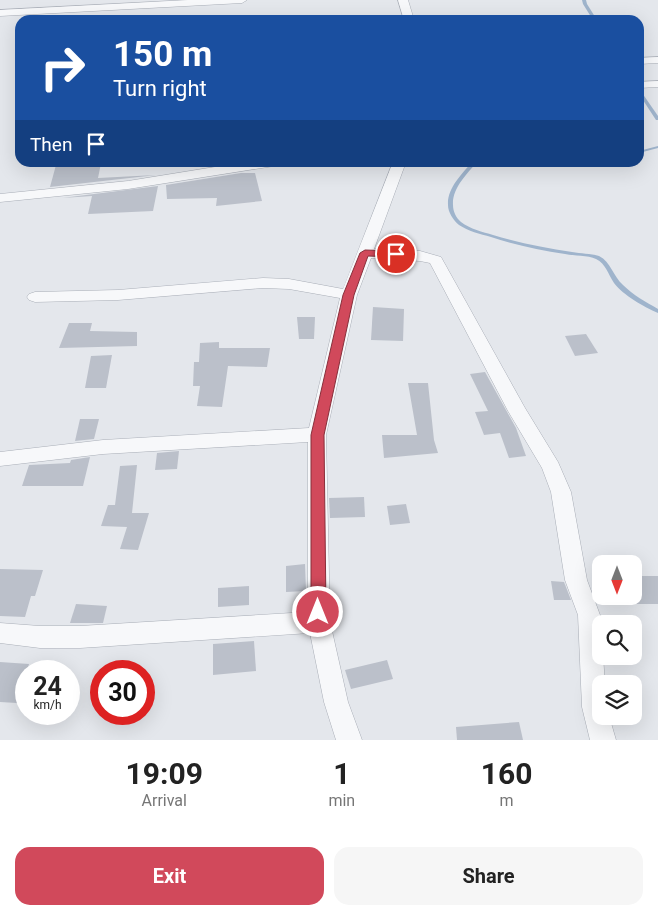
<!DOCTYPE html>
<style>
:root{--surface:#fff;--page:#f6f6f6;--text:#222;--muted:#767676;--accent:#d1495b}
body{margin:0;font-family:Roboto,sans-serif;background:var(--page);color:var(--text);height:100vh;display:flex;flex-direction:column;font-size:19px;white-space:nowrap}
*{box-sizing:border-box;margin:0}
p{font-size:16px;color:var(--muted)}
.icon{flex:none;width:28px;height:28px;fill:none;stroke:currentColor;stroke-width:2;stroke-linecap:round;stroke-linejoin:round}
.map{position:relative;height:740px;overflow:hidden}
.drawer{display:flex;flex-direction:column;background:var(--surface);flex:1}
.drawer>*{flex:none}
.banner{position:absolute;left:15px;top:15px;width:629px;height:152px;border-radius:15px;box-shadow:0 5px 20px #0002;background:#1a4fa0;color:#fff;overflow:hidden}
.needle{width:32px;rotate:180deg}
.controls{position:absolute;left:592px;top:555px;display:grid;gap:10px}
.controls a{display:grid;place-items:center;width:50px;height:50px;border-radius:10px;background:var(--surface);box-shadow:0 5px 20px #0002;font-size:25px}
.speed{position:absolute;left:15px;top:660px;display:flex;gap:10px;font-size:25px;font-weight:700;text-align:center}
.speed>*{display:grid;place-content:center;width:65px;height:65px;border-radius:50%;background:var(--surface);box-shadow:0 5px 20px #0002;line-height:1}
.speed small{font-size:12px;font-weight:400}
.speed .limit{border:8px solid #d22;background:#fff;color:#111}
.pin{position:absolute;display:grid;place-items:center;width:42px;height:42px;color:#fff;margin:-21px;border:2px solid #fff;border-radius:50%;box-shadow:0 1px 5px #0007}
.me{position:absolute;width:55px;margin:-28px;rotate:0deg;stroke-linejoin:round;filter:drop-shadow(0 0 4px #0008)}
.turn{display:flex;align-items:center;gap:18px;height:105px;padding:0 15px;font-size:22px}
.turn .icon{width:65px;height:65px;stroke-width:2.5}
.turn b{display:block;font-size:35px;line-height:42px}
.then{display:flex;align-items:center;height:48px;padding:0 15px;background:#0003;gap:10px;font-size:19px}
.eta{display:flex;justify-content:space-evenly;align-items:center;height:85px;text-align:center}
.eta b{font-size:30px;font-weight:700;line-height:35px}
.button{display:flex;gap:10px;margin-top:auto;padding:10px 15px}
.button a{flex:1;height:58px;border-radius:15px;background:var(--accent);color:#fff;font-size:20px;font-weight:700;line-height:58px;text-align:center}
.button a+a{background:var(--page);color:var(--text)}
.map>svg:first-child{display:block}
</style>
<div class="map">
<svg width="658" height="740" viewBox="0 0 658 740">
<rect width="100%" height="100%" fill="#e4e7ec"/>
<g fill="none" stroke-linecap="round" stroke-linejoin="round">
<!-- stream -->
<g fill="#9fb4cc" fill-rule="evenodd">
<polygon points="582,0 586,0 587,4 597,20 593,20 583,4"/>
<polygon points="639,90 640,90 658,116 658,120 656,120 639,94"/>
<polygon points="658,146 658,148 639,153 639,151"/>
<path d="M472,162H477C467,174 452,188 453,205C453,211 456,218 461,222C470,229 483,232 493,235C519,243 546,248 572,252C581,254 590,253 599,256C611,262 613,276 623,285C633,295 646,302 658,309V313C644,307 623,295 614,283C608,274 606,264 596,259C588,255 574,256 565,254C540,250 515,245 491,237C480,234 468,231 459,225C453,220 448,212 448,205C447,188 462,174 472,162Z"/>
</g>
</g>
<!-- building -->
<g fill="#bbc0ca">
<polygon points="101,163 98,178 156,175 50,187 56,165"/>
<polygon points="241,173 255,173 262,201 216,206 217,198 167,199 166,185"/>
<polygon points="158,186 153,211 88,214 92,196 62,198"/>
<polygon points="373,307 404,309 403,341 371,340"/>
<polygon points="297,317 315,317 314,339 299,339"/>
<polygon points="69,323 92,323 90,331 137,332 137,346 59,348"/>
<polygon points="586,334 598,353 575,356 565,336"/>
<polygon points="219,342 219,348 270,348 267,367 228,366 222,407 197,406 200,386 193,386 194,362 199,362 200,343"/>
<polygon points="112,355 106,388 85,388 91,356"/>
<polygon points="485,372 516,428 526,456 509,458 500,433 484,435 475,412 488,411 470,374"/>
<polygon points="408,383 428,383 434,440 438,453 384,458 382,435 417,435"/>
<polygon points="80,419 99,419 94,439 75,441"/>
<polygon points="179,451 177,469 155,470 157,453"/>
<polygon points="90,457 83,486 22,486 29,465 70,463 71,460"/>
<polygon points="137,465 132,513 149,513 138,550 120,549 127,527 101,526 108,505 115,505 120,466"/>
<polygon points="364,497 365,517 330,518 329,498"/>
<polygon points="406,504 410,523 390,525 387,506"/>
<polygon points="305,564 306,591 286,592 286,566"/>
<polygon points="0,569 43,570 35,596 31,596 25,617 0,616"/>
<rect x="634" y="576" width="24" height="28"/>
<polygon points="551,581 564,582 571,600 554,600"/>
<polygon points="249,586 249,605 218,607 218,588"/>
<polygon points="76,604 107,606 103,623 70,623"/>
<polygon points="254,641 256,671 213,675 213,644"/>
<polygon points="387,660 393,679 351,689 345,670"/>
<polygon points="0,662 29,664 17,703 0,702"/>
<polygon points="519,722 523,740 457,740 456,727"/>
</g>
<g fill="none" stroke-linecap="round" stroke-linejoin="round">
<defs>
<g id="street">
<polygon points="188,0 247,0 242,3 0,16 0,10"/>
<polygon points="398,0 408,0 414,20 404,20"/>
<polygon points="658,57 658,63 639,64 639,58"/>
<polygon points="658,81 658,87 639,88 639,82"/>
<polygon points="246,162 280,162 274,166 128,189 0,202 0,194 128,181"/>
<polygon points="393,162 406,162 374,249 420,251 441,257 525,408 558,462 571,492 587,580 600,615 601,656 603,656 605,684 601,684 601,716 609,716 616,740 590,740 582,707 578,615 565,580 551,492 542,468 508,411 430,263 420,261 371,258 357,295 326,435 330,622 348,702 362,740 336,740 324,702 310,633 80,648 40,648 0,643 0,623 40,626 80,626 308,612 308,442 103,454 0,466 0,452 103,440 309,428 340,298 289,289 263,288 118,300 35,302 29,300 27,297 29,294 35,292 118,290 263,278 289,279 343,289"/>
</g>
</defs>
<!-- street casing -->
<use href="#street" stroke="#a9aeb7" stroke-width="1"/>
<!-- street -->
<use href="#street" fill="#f7f8fa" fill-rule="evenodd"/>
</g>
<!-- route -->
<polygon fill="#d1495b" stroke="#882f3b" points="365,250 396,251 401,254 396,257 368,256 354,295 324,435 326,612 323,616 318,618 313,616 311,612 311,435 343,295 360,253"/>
</svg>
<div class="controls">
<a><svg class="needle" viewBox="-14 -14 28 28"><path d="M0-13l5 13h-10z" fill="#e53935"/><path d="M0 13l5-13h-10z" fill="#767676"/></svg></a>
<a><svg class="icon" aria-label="search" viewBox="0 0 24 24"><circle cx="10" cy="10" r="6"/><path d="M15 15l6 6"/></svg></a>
<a><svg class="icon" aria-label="layers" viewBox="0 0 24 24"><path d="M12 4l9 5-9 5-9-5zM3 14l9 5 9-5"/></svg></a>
</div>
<div class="speed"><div>24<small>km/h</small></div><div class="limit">30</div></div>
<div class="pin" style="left:396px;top:254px;background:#d93025"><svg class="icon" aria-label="arrive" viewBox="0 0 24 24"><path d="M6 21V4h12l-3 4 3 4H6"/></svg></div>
<svg class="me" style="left:318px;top:612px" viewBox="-20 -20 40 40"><circle r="17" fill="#d1495b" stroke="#fff" stroke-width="3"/><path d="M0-11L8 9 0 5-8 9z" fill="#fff"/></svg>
<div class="banner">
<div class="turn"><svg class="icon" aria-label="right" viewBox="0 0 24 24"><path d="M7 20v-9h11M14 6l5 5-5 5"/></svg><div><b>150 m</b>Turn right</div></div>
<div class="then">Then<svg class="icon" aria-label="arrive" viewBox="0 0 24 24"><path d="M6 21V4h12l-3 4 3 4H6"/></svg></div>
</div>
</div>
<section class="drawer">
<div class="eta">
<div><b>19:09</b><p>Arrival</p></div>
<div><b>1</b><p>min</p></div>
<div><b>160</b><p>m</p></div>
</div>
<div class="button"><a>Exit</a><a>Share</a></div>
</section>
